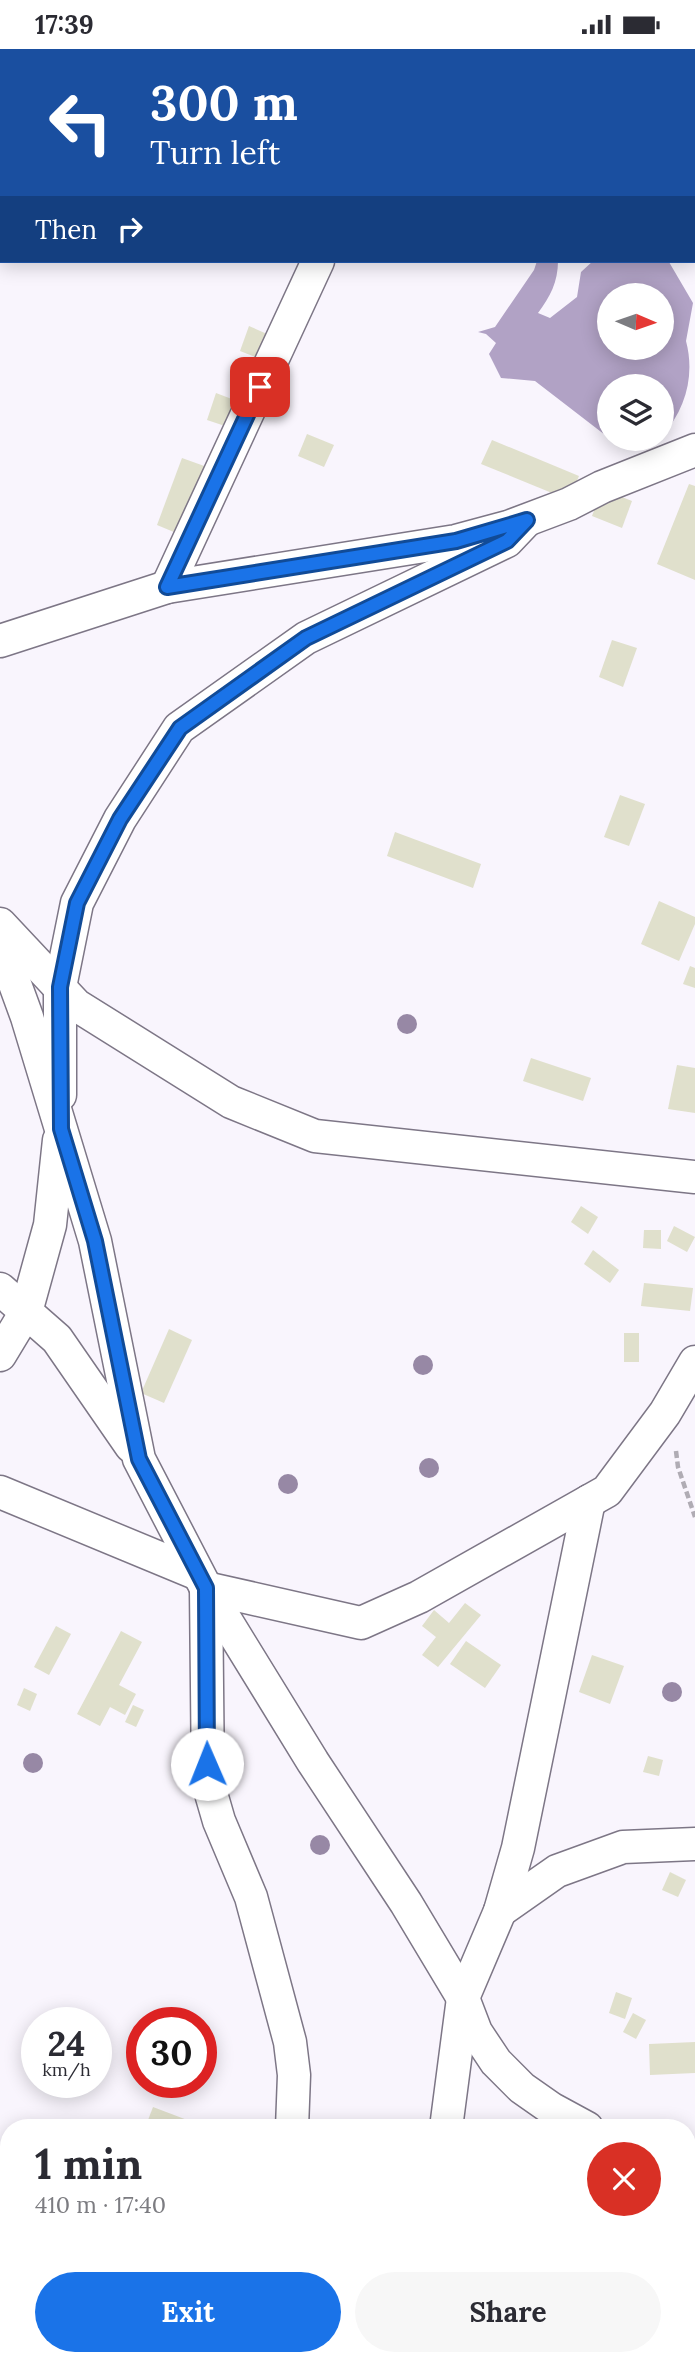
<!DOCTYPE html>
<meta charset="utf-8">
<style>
:root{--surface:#fff;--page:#f7f7f7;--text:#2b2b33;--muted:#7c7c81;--accent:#1a73e8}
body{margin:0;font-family:Lora,serif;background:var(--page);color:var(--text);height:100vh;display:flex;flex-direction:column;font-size:26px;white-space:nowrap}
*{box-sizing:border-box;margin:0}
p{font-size:23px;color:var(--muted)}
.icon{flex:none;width:38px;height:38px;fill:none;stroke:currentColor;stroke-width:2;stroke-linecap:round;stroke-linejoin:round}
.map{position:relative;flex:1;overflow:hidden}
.details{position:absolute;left:0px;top:2070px;width:696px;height:247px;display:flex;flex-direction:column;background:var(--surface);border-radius:28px 28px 0 0;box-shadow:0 4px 18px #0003}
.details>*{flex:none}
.banner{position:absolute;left:0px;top:0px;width:696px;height:214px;box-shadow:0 4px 18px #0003;background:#1a4fa0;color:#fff;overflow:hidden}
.needle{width:46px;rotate:92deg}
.fabs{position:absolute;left:597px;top:234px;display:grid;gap:14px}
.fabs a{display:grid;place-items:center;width:77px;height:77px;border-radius:50%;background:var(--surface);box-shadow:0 4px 18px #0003;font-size:35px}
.speed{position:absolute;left:21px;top:1958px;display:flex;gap:14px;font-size:35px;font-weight:700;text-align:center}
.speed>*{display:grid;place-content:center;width:91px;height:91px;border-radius:50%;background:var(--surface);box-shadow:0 4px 18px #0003;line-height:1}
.speed small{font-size:18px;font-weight:400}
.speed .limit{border:10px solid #d22;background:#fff;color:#111}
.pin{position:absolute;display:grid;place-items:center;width:60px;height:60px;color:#fff;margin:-30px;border-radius:14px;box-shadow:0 4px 10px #0006}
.me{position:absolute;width:77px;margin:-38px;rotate:359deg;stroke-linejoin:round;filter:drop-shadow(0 0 5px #0008)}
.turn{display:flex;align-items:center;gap:24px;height:147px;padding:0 35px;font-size:32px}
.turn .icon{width:91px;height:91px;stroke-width:2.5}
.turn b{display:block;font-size:49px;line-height:60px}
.then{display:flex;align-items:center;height:66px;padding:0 35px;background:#0003;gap:14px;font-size:26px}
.round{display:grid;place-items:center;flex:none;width:74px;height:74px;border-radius:37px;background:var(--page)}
.overview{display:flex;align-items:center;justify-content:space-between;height:119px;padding:0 35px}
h1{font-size:42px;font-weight:700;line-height:52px}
.primary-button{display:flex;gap:14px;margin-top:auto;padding:14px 35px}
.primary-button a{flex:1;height:80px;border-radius:42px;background:var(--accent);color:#fff;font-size:28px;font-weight:700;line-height:80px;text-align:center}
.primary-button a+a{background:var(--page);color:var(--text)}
.status{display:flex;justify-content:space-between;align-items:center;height:49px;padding:0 35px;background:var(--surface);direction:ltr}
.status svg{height:19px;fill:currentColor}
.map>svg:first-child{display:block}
</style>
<div class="status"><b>17:39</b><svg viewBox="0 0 49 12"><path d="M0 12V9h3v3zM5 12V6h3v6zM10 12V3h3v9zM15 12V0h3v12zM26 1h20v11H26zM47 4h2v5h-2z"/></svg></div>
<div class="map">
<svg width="695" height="2316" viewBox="0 0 695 2316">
<rect width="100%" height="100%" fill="#f9f5fd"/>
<!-- water -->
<path fill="#b1a2c5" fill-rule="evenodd" d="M537,212H558C558,233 550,248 538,264L550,269L577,248L581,223L593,212L669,213L693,254L686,292C695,326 686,360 662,387V338H609V389L535,332L501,329L489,305L496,294L486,285L478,283L495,278L534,221ZM609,247H662V299H609Z"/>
<!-- building -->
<g fill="#e0e0cc">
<polygon points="249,277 267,285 258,309 240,302"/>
<polygon points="216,344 237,352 228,378 207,371"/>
<polygon points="307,385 334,396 324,418 298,407"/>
<polygon points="492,391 579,427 569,451 481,415"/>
<polygon points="182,409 207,418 181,486 157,476"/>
<polygon points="689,435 695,437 695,531 657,515"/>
<polygon points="602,440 632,452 622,479 592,467"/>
<polygon points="612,591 637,599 623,638 599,628"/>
<polygon points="620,746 645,755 629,797 604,788"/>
<polygon points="395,783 481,815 473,839 387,807"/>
<polygon points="659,852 695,868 695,875 679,912 641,895"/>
<polygon points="690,917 695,919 695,939 683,935"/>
<polygon points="531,1009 591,1029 583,1052 523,1032"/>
<polygon points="677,1016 695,1019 695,1064 668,1060"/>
<polygon points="581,1157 598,1168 588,1185 571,1173"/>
<polygon points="674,1177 695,1188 687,1203 667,1192"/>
<polygon points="644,1181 661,1181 661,1200 643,1199"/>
<polygon points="593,1201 619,1221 610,1234 584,1215"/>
<polygon points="644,1234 693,1239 690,1262 641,1257"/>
<polygon points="169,1280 192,1291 164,1354 141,1344"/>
<rect x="624" y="1284" width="15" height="29"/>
<polygon points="465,1554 481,1566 438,1618 422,1606 436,1588 422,1577 434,1561 449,1574"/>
<polygon points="56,1577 71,1585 49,1626 34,1618"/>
<polygon points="121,1582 142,1593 119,1636 136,1645 125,1666 110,1658 100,1677 77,1665"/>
<polygon points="466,1592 501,1616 485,1639 450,1615"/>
<polygon points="592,1606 624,1617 610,1655 579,1643"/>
<polygon points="24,1639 37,1645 30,1662 17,1656"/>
<polygon points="133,1656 144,1661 136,1678 125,1673"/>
<polygon points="648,1707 663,1711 659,1727 643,1723"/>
<polygon points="670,1823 686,1831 678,1848 662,1841"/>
<polygon points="616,1943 632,1949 625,1970 609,1964"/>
<polygon points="633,1964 646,1971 636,1990 623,1983"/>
<polygon points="695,1993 695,2024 650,2026 649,1995"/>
<polygon points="153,2058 203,2077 202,2079 145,2079"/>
<polygon points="0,2104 9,2109 9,2142 0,2137"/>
<polygon points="0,2165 9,2168 9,2185 5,2195 0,2193"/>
<polygon points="446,2308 472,2308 467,2316 442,2316"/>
</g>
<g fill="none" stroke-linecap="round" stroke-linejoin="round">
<defs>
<g id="street">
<polyline points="647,2 653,0"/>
<polyline points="167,538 318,212"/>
<polyline points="0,592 167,538 456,492 508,478 569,455 602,438 695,401"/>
<polyline points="0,875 76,956 231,1053 315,1087 695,1128"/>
<polyline points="0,894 27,968 95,1192 139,1410 206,1539 313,1713 406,1854 463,1949 476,1983 496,2013 522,2039 552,2060 587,2079"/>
<polyline points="60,1046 60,938 77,854 120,770 179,679 306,589 507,492 526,472"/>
<polyline points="0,1240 57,1290 131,1397"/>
<polyline points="0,1306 26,1263 50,1176 59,1091"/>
<polyline points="0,1443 198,1525"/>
<polyline points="206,1539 361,1574 419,1548 607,1442 665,1364 695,1313"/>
<polyline points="206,1540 208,1734 219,1772 251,1848 290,1993 294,2026 292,2079"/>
<polyline points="500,1862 557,1822 623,1798 695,1795"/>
<polyline points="446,2079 463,1949 500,1862 518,1799 589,1452"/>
<polyline points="688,2134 695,2139"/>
<polyline points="200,2316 204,2308"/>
</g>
</defs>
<!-- street casing -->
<use href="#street" stroke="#7d7686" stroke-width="35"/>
<!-- path -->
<polyline stroke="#b0acb4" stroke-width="4.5" stroke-dasharray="7 3.5" stroke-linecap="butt" points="676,1402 678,1418 695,1468"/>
<!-- street -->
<use href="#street" stroke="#fff" stroke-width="32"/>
</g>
<!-- trees -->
<g fill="#9788a5">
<circle cx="407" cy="975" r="10"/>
<circle cx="423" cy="1316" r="10"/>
<circle cx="429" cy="1419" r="10"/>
<circle cx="288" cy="1435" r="10"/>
<circle cx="672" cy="1643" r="10"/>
<circle cx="33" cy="1714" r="10"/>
<circle cx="320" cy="1796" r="10"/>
</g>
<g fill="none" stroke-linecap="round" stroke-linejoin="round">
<defs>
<polyline id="route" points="207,1715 206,1539 139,1410 95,1192 61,1080 60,938 77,854 120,770 180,679 306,589 507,492 527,471 456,492 167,538 260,338"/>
</defs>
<!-- route casing -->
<use href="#route" stroke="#114b97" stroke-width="18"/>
<!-- route -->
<use href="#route" stroke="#1a73e8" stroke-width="12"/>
</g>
</svg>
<div class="fabs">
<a><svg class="needle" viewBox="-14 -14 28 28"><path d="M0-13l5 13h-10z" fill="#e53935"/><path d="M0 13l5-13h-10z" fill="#7c7c81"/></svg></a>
<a><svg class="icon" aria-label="layers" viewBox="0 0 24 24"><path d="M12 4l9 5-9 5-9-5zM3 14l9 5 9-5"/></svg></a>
</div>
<div class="speed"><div>24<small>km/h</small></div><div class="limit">30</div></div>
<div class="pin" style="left:260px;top:338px;background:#d93025"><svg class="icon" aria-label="arrive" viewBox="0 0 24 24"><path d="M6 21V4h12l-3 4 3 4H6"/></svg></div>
<svg class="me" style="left:207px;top:1715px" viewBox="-20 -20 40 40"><circle r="19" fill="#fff"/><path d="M0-13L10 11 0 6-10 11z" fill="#1a73e8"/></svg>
<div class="banner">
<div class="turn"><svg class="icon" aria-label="left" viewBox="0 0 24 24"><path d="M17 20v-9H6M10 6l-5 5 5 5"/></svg><div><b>300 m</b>Turn left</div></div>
<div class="then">Then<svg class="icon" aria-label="right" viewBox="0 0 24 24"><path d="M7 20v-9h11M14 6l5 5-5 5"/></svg></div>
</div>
<section class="details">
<div class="overview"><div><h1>1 min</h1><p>410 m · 17:40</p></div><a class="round" style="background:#d93025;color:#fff"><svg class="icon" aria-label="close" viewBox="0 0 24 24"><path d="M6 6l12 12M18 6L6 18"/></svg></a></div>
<div class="primary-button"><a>Exit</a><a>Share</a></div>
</section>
</div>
